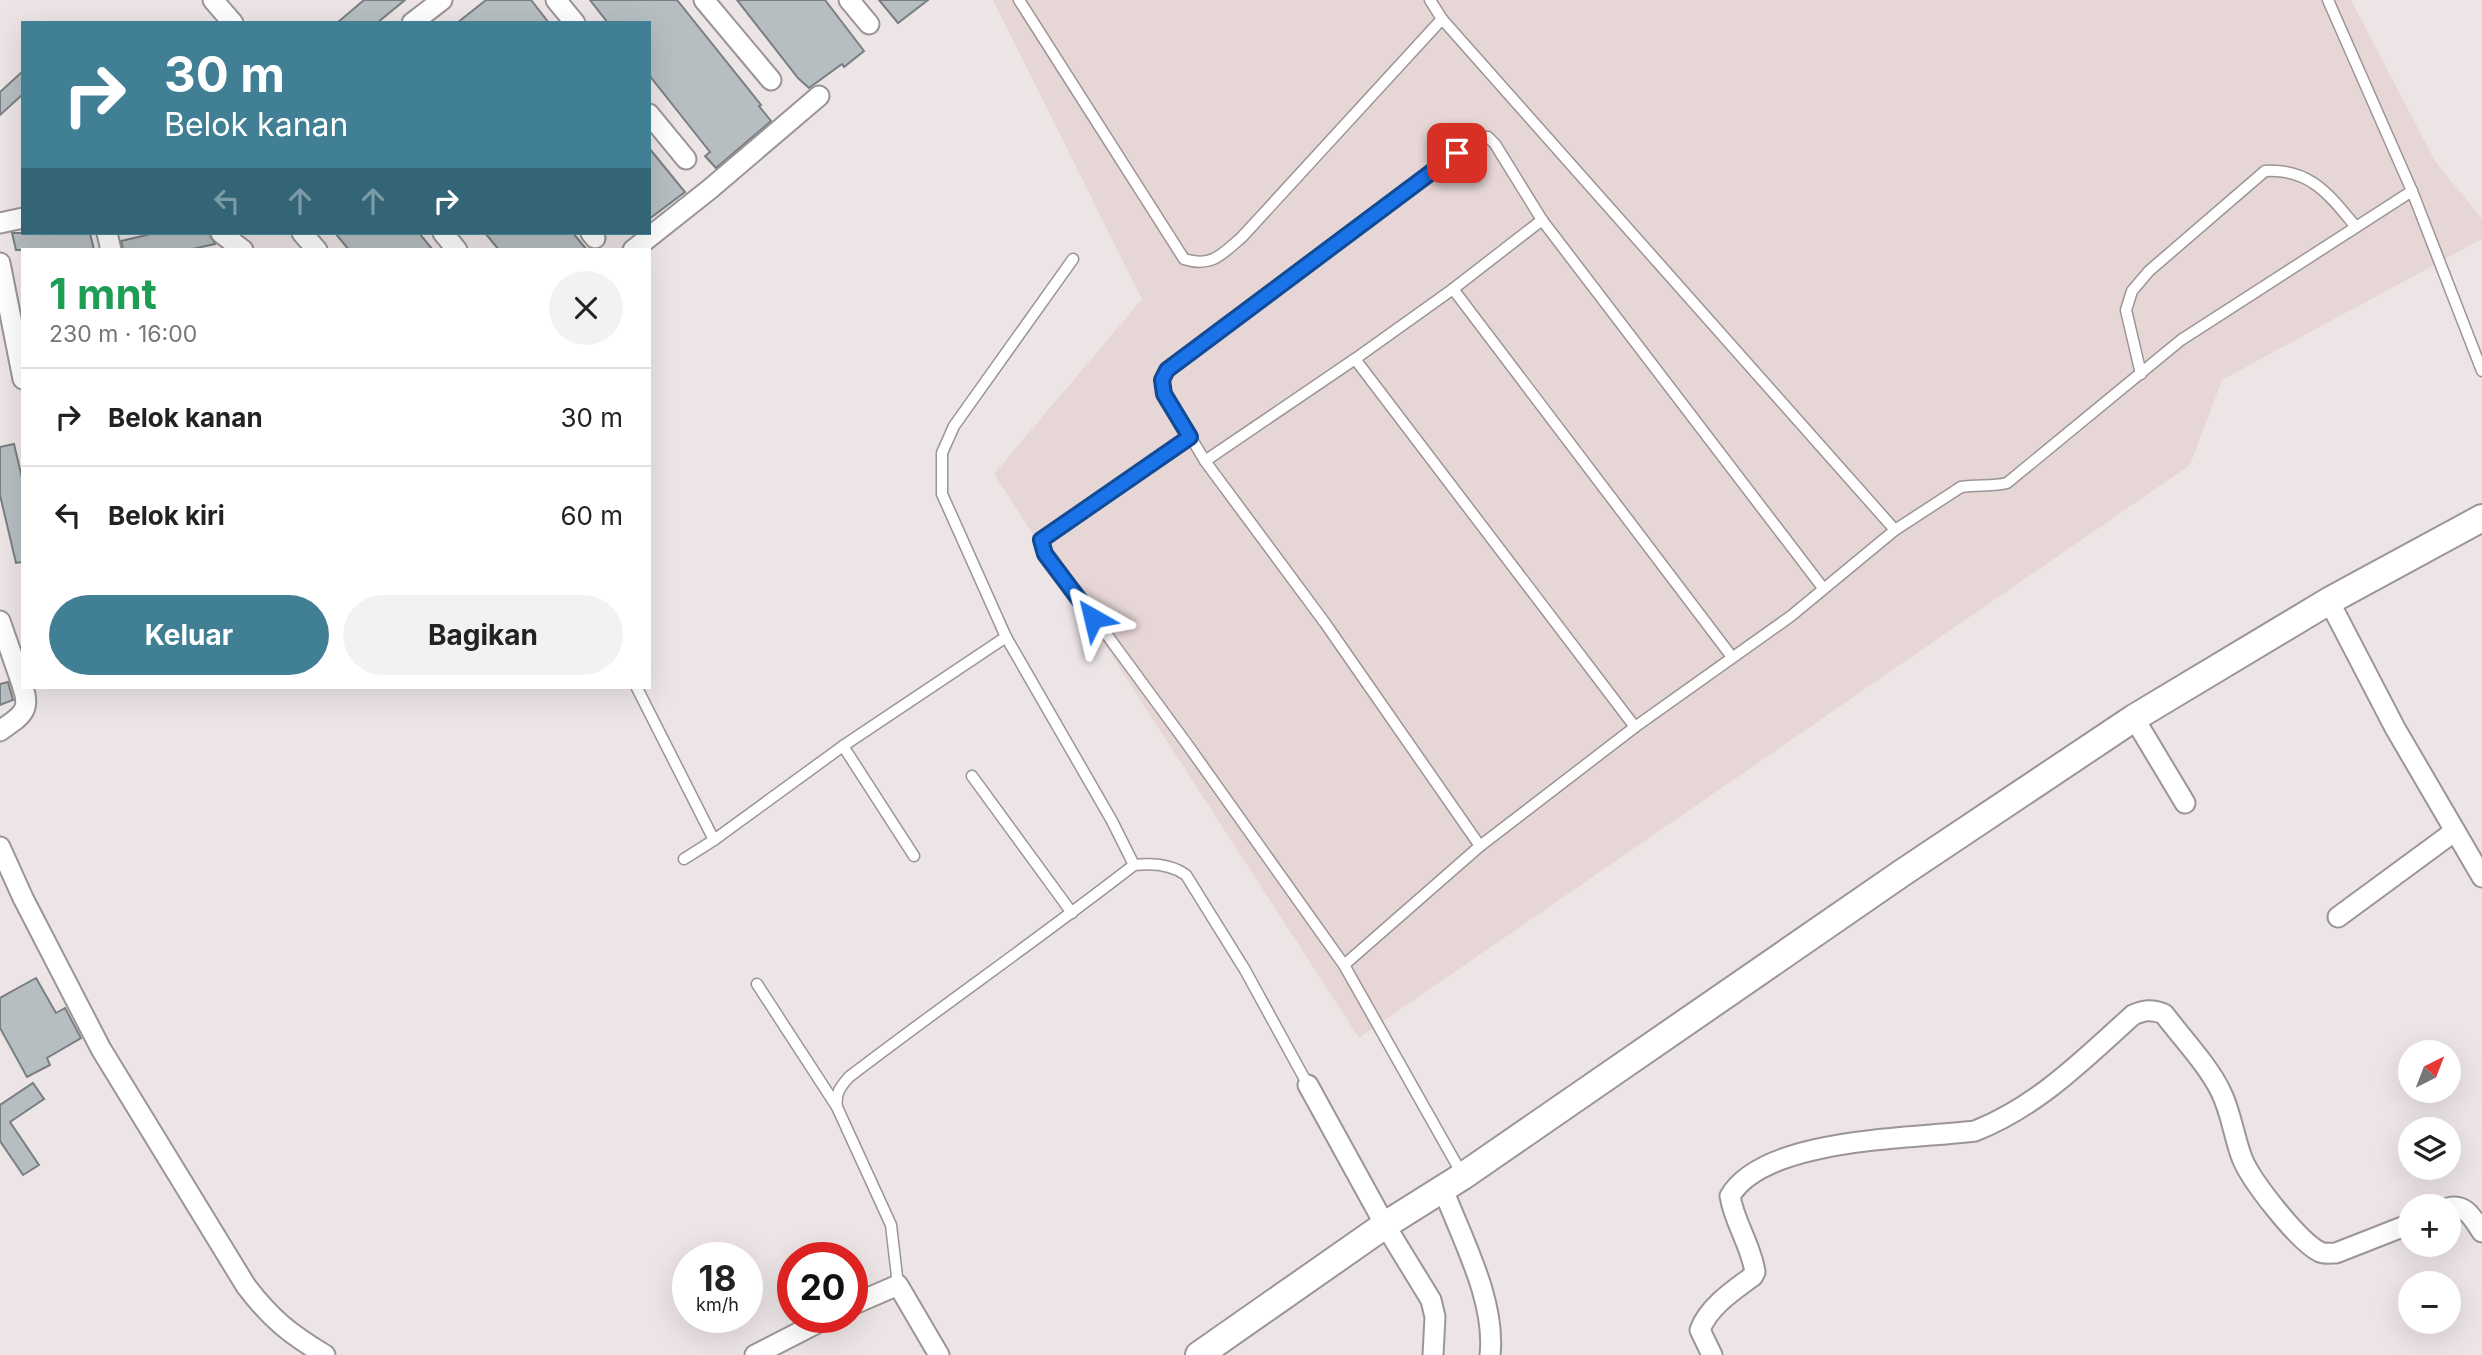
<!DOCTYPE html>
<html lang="id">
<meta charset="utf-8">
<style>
:root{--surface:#fff;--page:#f2f2f2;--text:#222;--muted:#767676;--line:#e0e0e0;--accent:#417f95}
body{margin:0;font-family:Inter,sans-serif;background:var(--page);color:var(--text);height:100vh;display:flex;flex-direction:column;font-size:26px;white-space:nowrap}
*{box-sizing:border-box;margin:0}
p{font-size:23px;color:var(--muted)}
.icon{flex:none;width:38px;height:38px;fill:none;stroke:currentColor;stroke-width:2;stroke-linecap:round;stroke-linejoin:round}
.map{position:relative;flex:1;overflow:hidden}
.side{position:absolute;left:21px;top:248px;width:630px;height:441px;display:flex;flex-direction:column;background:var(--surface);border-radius:0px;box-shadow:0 7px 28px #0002}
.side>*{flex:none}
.hud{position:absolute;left:21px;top:21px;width:630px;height:214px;border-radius:0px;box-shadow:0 7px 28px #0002;background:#417f95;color:#fff;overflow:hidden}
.needle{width:46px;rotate:42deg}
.fabs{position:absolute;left:2398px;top:1040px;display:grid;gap:14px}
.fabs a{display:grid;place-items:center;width:63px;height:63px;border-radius:50%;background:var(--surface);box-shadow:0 7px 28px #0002;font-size:35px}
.speed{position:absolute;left:672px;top:1242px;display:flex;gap:14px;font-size:35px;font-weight:700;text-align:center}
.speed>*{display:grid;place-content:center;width:91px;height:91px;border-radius:50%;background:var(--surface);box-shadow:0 7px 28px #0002;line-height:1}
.speed small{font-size:18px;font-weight:400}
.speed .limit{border:10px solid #d22;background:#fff;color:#111}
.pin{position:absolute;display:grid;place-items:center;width:60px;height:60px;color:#fff;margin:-30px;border-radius:14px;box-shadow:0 4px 10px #0006}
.me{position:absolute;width:77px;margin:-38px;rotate:323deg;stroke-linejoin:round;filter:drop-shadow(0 0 5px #0008)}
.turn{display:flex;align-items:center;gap:24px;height:147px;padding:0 28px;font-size:32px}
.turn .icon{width:91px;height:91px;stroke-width:2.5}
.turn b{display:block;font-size:49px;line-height:60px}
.lanes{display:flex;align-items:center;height:66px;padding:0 28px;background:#0003;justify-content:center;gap:35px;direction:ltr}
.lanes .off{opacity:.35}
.round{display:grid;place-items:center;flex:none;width:74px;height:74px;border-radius:37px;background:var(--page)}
.head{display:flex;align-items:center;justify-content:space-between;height:119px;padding:0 28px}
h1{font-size:42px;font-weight:700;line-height:52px;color:#1e9e55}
.button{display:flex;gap:14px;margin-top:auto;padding:14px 28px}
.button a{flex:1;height:80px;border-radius:42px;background:var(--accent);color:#fff;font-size:28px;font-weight:700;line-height:80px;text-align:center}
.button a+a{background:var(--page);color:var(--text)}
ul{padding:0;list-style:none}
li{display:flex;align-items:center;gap:21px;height:98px;padding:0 28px;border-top:2px solid var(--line)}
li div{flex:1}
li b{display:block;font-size:26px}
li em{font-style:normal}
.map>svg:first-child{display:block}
</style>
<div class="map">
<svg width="2482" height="1355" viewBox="0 0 2482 1355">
<rect width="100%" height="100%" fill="#ede5e5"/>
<!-- built -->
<polygon fill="#e7d6d6" points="993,0 2351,0 2435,161 2482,219 2482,239 2222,380 2190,465 1359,1038 994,474 1142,299"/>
<!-- building -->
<g fill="#b7bec1" stroke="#787f82" stroke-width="2">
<polygon points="364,0 405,0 377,23 337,23"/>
<polygon points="486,0 531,0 549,23 457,23"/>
<polygon points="590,0 677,0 761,105 759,106 771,121 716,168 705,156 710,152 649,75 649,23 608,23"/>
<polygon points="737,0 825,0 864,51 844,67 842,64 809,88 798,78"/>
<polygon points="879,0 928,0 898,23"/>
<polygon points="23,71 23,94 0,115 0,92"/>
<polygon points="649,148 685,192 649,219"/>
<polygon points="12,233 90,233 94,250 16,250"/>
<polygon points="155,233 209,233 215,244 188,250 123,250 121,241"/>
<polygon points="335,233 419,233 433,250 349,250"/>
<polygon points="485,233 573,233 587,250 499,250"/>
<polygon points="14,444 23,482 23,562 16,563 0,495 0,447"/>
<polygon points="8,682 13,700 0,705 0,684"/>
<polygon points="36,978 56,1013 65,1008 81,1038 47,1058 50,1065 27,1077 0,1028 0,998"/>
<polygon points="33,1083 44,1099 10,1122 39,1165 23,1175 0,1141 0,1105"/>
</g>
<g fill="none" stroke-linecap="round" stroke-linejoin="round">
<defs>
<g id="lane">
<path d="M1019,0L1184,259C1212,268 1222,254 1242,237L1442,19L1430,0"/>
<polyline points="2328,0 2412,191"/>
<polyline points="1442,19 1895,530"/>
<polyline points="1073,259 954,426 942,453 942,494 1006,637 1112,821 1134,865"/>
<polyline points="1453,289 1542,220 1823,588"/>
<polyline points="1355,359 1453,289 1732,657"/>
<path d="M2141,374L2126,310L2132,291L2149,271L2265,171C2311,168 2330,196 2356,227"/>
<polyline points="1190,437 1043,537 1041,545 1187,744 1344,965 1462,1174"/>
<polyline points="1205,461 1355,359 1635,727"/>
<polyline points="637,688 714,840"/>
<polyline points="843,746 914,856"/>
<polyline points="972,776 1072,913"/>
<path d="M1480,846L1325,623L1205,461L1164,393C1162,380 1164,373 1173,363L1477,137H1488L1495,144L1542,220"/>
<polyline points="684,859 714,840 843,746 1006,637"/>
<path d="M1344,965L1480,846L1635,727L1791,616L1895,530L1961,487C1977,484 1992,487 2007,483L2181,340L2412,191L2482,371"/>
<polyline points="757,984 837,1107"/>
<path d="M898,1285L891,1225L837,1107C835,1094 840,1087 849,1077C943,1005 1040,938 1134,865C1152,863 1171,864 1186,875L1245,970L1308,1085"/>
</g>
<g id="street">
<polyline points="213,0 233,23"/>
<polyline points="556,0 575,23"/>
<polyline points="704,0 771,80"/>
<polyline points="849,0 869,24"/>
<polyline points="412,23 442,0"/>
<polyline points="649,114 686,159"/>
<polyline points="0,223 23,218"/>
<polyline points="107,233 111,250"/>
<polyline points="221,233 243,250"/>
<polyline points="302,233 317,250"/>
<polyline points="443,233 457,250"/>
<polyline points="591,233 595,238"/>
<polyline points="633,250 710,189 819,96"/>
<polyline points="0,263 23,379"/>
<polyline points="2329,601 2395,728 2482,877"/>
<polyline points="0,621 23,687"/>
<polyline points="2134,718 2185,803"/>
<path d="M0,731C18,717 32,713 23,688"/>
<path d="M0,847L23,898L101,1049L246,1286C271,1319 290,1334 325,1355"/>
<polyline points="2338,917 2455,831"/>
<polyline points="1308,1085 1385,1225 1431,1300 1435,1317 1433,1355"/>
<path d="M1443,1189C1462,1239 1496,1301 1490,1355"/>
<path d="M2448,1208C2466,1203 2473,1219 2482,1232"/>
<polyline points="852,1305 898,1285 939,1355"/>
<polyline points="755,1355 827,1318"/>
<path d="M1712,1355L1700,1330C1708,1307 1734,1290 1753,1276L1755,1272C1751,1245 1734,1222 1730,1196C1765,1137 1913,1139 1975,1131C2038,1106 2083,1060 2133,1015C2144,1010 2152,1009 2164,1014C2182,1038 2208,1065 2221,1092C2231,1112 2234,1137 2242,1158C2251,1181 2299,1242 2320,1252C2325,1254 2330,1253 2336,1253L2410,1224"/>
</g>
<polyline id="secondary" points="1199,1355 1385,1225 1463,1176 1902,873 2134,718 2329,601 2482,518"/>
</defs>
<!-- lane casing -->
<use href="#lane" stroke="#9c9595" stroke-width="13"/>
<!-- street casing -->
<use href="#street" stroke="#9c9595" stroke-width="23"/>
<!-- secondary casing -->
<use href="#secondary" stroke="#9c9595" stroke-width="30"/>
<!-- lane -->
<use href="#lane" stroke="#fff" stroke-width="10"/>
<!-- street -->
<use href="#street" stroke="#fff" stroke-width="19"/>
<!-- secondary -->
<use href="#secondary" stroke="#fff" stroke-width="26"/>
</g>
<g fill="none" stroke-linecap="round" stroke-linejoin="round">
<defs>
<polyline id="route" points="1093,618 1045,554 1041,540 1190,437 1164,394 1162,380 1167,370 1457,153"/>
</defs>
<!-- route casing -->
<use href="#route" stroke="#114b97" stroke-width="18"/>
<!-- route -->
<use href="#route" stroke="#1a73e8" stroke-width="12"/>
</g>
</svg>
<div class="fabs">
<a><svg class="needle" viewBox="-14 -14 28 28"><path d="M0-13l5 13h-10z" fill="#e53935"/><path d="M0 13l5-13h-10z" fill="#767676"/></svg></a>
<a><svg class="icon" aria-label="layers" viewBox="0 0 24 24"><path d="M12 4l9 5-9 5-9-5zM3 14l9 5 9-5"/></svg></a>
<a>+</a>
<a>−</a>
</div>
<div class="speed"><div>18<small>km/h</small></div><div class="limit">20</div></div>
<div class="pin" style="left:1457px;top:153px;background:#d93025"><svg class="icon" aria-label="arrive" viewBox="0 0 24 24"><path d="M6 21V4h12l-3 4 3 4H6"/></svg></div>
<svg class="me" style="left:1093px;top:618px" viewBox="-20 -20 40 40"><path d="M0-17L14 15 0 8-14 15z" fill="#1a73e8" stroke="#fff" stroke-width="4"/></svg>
<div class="hud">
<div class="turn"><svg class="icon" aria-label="right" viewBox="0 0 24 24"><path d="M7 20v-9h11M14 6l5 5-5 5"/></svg><div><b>30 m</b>Belok kanan</div></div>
<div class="lanes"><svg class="icon off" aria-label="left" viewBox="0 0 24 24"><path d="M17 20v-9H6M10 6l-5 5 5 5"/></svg><svg class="icon off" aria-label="ahead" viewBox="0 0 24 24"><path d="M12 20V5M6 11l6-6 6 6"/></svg><svg class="icon off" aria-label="ahead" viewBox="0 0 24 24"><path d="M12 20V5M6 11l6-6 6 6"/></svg><svg class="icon" aria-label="right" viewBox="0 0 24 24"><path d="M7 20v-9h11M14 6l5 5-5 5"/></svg></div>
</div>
<section class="side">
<div class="head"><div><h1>1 mnt</h1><p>230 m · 16:00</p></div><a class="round"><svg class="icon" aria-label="close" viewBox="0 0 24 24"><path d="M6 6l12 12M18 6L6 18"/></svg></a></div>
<ul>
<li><svg class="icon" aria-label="right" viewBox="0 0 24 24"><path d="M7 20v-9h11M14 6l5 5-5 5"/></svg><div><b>Belok kanan</b></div><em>30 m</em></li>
<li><svg class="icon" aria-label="left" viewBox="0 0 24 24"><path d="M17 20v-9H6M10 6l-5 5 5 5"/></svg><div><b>Belok kiri</b></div><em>60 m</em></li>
</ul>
<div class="button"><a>Keluar</a><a>Bagikan</a></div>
</section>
</div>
